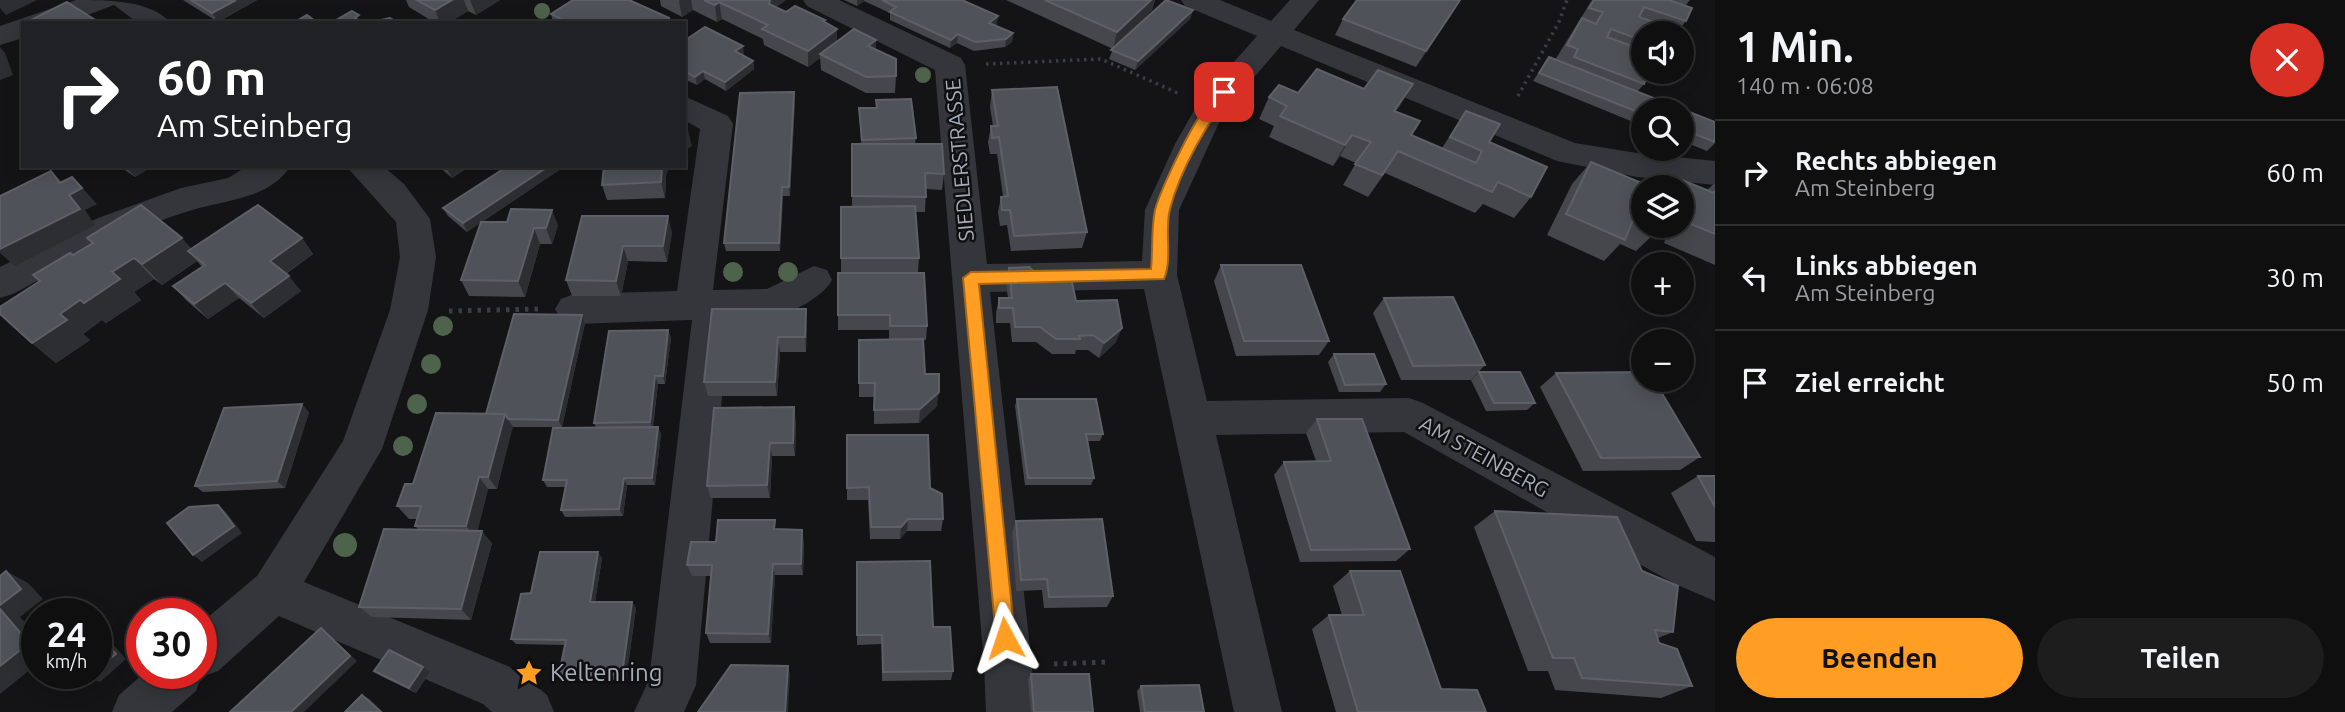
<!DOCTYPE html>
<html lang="de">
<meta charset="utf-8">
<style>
:root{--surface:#0f0f10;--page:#1d1d1e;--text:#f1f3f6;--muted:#9b9c9f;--line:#2f2f30;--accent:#ff9e23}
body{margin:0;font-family:Ubuntu,sans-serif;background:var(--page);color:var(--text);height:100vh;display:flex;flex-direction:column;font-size:26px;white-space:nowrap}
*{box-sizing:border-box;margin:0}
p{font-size:23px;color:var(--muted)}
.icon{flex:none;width:38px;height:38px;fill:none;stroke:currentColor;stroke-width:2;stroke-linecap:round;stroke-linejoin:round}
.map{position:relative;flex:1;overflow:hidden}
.side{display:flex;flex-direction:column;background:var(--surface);width:630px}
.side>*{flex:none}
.guide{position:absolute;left:21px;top:21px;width:665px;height:147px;border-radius:0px;box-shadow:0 4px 18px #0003,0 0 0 2px var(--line);background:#202124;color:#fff;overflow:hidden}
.tools{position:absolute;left:1631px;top:21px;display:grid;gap:14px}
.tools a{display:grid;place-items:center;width:63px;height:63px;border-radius:50%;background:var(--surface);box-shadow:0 4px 18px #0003,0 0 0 2px var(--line);font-size:35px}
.speed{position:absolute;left:21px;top:598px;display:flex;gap:14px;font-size:35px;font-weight:700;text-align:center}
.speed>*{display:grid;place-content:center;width:91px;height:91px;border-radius:50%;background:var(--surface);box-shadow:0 4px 18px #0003,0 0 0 2px var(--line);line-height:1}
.speed small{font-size:18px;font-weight:400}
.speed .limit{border:10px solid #d22;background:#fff;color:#111}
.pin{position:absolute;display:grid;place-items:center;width:60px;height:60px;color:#fff;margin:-30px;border-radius:14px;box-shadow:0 4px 10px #0006}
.me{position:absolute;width:77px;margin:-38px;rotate:355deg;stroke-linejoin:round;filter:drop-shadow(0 0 5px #0008)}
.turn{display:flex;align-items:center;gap:24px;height:147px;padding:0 21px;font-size:32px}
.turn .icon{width:91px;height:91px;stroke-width:2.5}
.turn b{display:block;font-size:49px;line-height:60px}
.round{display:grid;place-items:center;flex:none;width:74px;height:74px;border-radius:37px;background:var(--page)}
.summary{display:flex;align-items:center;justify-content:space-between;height:119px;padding:0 21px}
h1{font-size:42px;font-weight:700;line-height:52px}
.button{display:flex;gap:14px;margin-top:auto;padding:14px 21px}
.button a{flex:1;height:80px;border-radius:42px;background:var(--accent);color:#111;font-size:28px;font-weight:700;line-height:80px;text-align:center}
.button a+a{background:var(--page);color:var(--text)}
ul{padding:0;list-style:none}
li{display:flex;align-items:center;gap:21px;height:105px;padding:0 21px;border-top:2px solid var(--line)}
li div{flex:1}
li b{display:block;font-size:26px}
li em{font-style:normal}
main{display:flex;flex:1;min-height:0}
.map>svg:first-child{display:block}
</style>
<main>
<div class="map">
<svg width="1715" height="712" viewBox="0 0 1715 712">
<rect width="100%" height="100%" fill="#141416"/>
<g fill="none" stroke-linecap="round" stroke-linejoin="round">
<!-- path-far1 -->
<g stroke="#3a3d42" stroke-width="3.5" stroke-dasharray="2.5 4.5" stroke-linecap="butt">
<polyline points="986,64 1101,59 1180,94"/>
<polyline points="1518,96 1559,22 1567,0"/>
</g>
<!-- path -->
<g stroke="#3a3d42" stroke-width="5" stroke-dasharray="3.5 6" stroke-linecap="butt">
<polyline points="449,311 538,309"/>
<polyline points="1054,664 1107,662"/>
</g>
<!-- minor -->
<g fill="#34363b" fill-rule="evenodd">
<path d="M76,0C109,0 150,0 171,23H138L114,5L66,23H23V38L0,45V26Z"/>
<polygon points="803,0 839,0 961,58 965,65 987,264 1142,261 1145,210 1175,144 1200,100 1257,36 1185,6 1181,0 1220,0 1271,21 1290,0 1319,0 1294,30 1575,143 1637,153 1715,161 1715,185 1637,177 1557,161 1281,46 1224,112 1179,210 1177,275 1207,401 1409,398 1423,403 1715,557 1715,601 1675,584 1404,432 1216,435 1282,712 1234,712 1144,289 990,292 1032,665 1034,712 986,712 984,665 935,70 807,6"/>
<path d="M684,96L728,116L733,124L713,290L767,289L814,266L827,270L832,280C823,297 792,313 773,317C759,320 743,318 729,319L696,685L684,712H634L649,680L692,320L574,324L561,319L555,309L561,299L574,294L677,291L700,129L684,120Z"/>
<path d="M248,166H290C273,196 230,200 199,208C133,226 73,262 13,294L0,298V267L98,218L181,188L228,178Z"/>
<polygon points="346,166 383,166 404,184 430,219 436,257 428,310 382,449 304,582 517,670 547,695 554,712 492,712 483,704 279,616 218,671 201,677 196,691 172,712 112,712 119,695 143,674 201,674 201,623 257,576 343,441 390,310 400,257 396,222"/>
</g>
</g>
<!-- trees -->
<g fill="#4d634c">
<circle cx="542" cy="11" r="8"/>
<circle cx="923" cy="75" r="8"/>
<circle cx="733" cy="272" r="10"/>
<circle cx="788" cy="272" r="10"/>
<circle cx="443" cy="326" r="10"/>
<circle cx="431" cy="364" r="10"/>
<circle cx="417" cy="404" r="10"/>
<circle cx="403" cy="446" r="10"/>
<circle cx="345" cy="545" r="12"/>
</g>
<!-- wall -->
<g fill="#45474c">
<polygon points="183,0 257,0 218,22"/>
<polygon points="406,0 500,0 476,15 468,11 448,23 435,23 409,7"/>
<polygon points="573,0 633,0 631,1 669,18 670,23 553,22 551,14"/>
<polygon points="660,0 786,0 776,7 786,12 825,20 825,23 837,29 837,42 876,40 876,49 896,76 895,93 866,93 821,70 820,58 808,67 764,45 763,39 722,19 717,22 693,10 682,17 661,6"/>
<polygon points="844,0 962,0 997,24 996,26 1013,33 1012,42 1005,47 974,51 957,43 950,48 890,20 890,13 864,1 857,6"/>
<polygon points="1006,0 1155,0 1152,10 1121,41 1193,10 1190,19 1135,70 1109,59 1113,49"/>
<polygon points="1592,0 1669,0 1686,21 1676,33 1661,33 1647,29 1641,40 1636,47 1644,84 1637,92 1715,122 1715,143 1707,151 1682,141 1682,110 1643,110 1643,126 1533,81 1549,57 1555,60"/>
<polygon points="1670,0 1690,0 1686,5"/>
<polygon points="1452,14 1416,67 1335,35 1343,19"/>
<polygon points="684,38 744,55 743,55 753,61 754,69 726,91 705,79 697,85 684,79"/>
<polygon points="992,90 1087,232 1082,248 1011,251 1007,225 1000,226 998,212 1001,197 1003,196 997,154 990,154 988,142 991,126 993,126 990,107"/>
<polygon points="794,92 795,101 790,196 783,196 780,251 726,251 724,243"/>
<polygon points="1298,93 1400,106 1396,111 1411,135 1442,148 1466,111 1489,142 1531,197 1514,218 1483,204 1475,213 1385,173 1368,197 1343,185 1356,163 1340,156 1333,166 1269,137 1274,126 1259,119 1269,97"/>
<polygon points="876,100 916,138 915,144 944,174 942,190 926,189 925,212 916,212 919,258 918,273 927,326 926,340 923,340 925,374 937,406 919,423 874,424 874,397 859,397 859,340 889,339 889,330 838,330 838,315 841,273 841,207 852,207 852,144 861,144 859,108 876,108"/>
<polygon points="1591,162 1643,187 1643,226 1682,226 1682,187 1661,187 1672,176 1707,190 1715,183 1715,265 1664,243 1669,230 1660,226 1658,230 1636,251 1620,244 1604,261 1547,235 1572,184"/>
<polygon points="119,166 153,166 135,177"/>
<polygon points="438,166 470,166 452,178"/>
<polygon points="565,166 482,222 558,225 552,244 540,244 525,297 469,296 461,280 481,222 467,232 448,216 443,208"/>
<polygon points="666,176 665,198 607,200 602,185"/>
<polygon points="582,216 672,232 667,262 628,261 621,296 572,296 566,280"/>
<polygon points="302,238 313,254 286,274 301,291 264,318 239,298 208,319 187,301 173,286 202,267 197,261 162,285 154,279 134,292 141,300 106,323 102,320 83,334 90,340 56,363 32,343 40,281 73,255 192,249"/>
<polygon points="1221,265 1329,341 1319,355 1236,356 1214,281"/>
<polygon points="1009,268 1043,279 1076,301 1116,342 1099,358 1088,350 1076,350 1075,354 1052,354 1036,342 1012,342 1010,323 996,323 996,313 999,298 1008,298 1006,283"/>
<polygon points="1384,298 1485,365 1471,380 1401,380 1373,313"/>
<polygon points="712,309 807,323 806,352 780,352 777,396 708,396 704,382"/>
<polygon points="582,315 585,323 562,427 512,427 497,489 488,489 477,531 492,543 471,620 372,617 359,607 419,530 415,526 417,519 409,519 397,506 413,484 486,414"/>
<polygon points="668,330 671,338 665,384 658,384 653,427 658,427 661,434 655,485 627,485 623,516 565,517 561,510 565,487 547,487 543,480 596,428 594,423"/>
<polygon points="1334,354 1386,384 1380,392 1339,392 1328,362"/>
<polygon points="1479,372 1535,403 1527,410 1486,411 1471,380"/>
<polygon points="1556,373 1700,457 1680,470 1583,471 1540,387"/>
<polygon points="1017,399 1103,434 1100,441 1088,441 1094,478 1091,485 1025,485 1015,406"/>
<polygon points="309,412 285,488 203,492 195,486"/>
<polygon points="1317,419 1410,549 1396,561 1300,562 1274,475 1284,462 1316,461 1306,433"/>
<polygon points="796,421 795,456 772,456 770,498 711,498 707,486"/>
<polygon points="847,435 930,488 943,519 941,531 907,531 900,539 870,539 868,500 847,500"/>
<polygon points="1698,476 1715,476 1715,542 1696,541 1671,493"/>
<polygon points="1495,511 1642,571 1673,632 1658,638 1659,643 1692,686 1661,698 1555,690 1548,671 1528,671 1474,527"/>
<polygon points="1016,521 1113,596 1107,607 1044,608 1042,590 1016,591 1012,533"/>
<polygon points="776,529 804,542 803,575 775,575 771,643 710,643 706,633 711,576 692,576 687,565 716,542"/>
<polygon points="602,558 595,602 636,608 626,680 564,679 559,674 565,645 516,644 511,639 531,593"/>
<polygon points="857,562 933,627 953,671 951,680 882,681 882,644 857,645"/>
<polygon points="1350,571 1441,689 1486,712 1336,712 1312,629 1329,615 1342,615 1333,586"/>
<polygon points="374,671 430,672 416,693 381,676"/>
<polygon points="1031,674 1093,712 1031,712 1028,679"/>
<polygon points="1141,686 1204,712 1140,712 1137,691"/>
</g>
<!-- shaded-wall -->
<g fill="#2d2e32">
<polygon points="0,0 37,0 6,15 0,8"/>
<polygon points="236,0 257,0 218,22 212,13"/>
<polygon points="452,0 464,0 468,11 448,23 440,23 435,10"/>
<polygon points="470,0 500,0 476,15"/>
<polygon points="680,0 691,0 693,10 682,17 679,1"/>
<polygon points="770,0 786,0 773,9 769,4"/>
<polygon points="857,0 864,0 864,1 857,6"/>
<polygon points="1151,0 1155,0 1152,10 1113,49 1117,32"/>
<polygon points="1461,0 1452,14 1416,67 1426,51"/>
<polygon points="719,2 722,19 717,22 715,5"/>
<polygon points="1193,10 1190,19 1135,70 1138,61"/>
<polygon points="998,16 997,24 988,32 989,23"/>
<polygon points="837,29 837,45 820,54 820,58 808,67 808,51"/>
<polygon points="1013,33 1012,42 1005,47 1006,39"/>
<polygon points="958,34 957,43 950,48 951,40"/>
<polygon points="876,40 876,56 868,46"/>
<polygon points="743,46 744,55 736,60 735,51"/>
<polygon points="0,47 5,53 13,75 0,80"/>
<polygon points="753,61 754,69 726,91 725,82"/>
<polygon points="703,71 705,79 697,85 695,77"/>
<polygon points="1413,84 1400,106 1381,132 1394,111"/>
<polygon points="794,92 795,101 790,196 789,187"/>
<polygon points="688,130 692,146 684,151 684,133"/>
<polygon points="1352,135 1340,156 1333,166 1345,145"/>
<polygon points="125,166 153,166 135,177"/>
<polygon points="452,166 470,166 452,178 447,169"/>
<polygon points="549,166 565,166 467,232 463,223"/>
<polygon points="662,166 670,166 666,176 665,198 661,182"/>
<polygon points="51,171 67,187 72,177 97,204 85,210 95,225 15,266 0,253 0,249 60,183"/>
<polygon points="782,187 783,196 780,251 779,243"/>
<polygon points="552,210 558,225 552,244 546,228"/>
<polygon points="668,216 672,232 667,262 663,246"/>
<polygon points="534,228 540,244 525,297 518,281"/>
<polygon points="182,238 201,259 188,251 197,261 162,285 142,264"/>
<polygon points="302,238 313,254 282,276 270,261"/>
<polygon points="623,246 628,261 621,296 616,281"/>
<polygon points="134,258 154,279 134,292 141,300 106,323 102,320 83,334 60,314 80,300 112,272"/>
<polygon points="289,276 301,291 264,318 251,303"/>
<polygon points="225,283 239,298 208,319 194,304"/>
<polygon points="806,309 807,323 806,352 805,337"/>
<polygon points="582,315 585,323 562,427 558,420"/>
<polygon points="67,320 90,340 56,363 32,343"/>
<polygon points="1122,328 1116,342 1099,358 1104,343"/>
<polygon points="668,330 671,338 665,384 663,376"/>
<polygon points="778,337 780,352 777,396 775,382"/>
<polygon points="655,376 658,384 652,429 650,422"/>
<polygon points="939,392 937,406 919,423 920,409"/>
<polygon points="302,404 309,412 285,488 277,481"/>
<polygon points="794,407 796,421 795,456 793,443"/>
<polygon points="505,414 513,427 497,489 488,477"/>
<polygon points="658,427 661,434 655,485 652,478"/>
<polygon points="770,443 772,456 770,498 767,485"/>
<polygon points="479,477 488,489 476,538 466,526"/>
<polygon points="624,478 627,485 623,516 619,509"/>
<polygon points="218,505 226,512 242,533 202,562 193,555"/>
<polygon points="908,519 907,531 900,539 901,527"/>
<polygon points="802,530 804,542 803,575 801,564"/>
<polygon points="482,531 492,543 471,620 461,609"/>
<polygon points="598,552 602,558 594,608 590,602"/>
<polygon points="773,564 775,575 771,643 768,634"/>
<polygon points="6,571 28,583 43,599 20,617 37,636 37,664 0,694 0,605"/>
<polygon points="632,602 636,608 626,680 622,675"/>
<polygon points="321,628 328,634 357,661 304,712 291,712"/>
<polygon points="99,635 110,641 126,659 100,682 88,677 92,674 96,674"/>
<polygon points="788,666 790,675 788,712 785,712"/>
<polygon points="423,667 430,672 416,693 409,688"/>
<polygon points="362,695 370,699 383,712 381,712"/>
</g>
<!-- building -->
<g fill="#4f5258" stroke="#5d6067" stroke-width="2">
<polygon points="191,0 236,0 212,13"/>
<polygon points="417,0 452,0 435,10"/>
<polygon points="573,0 629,0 669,18 669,23 568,23 551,14"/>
<polygon points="704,0 770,0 769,4 786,12 795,6 825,20 823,21 837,29 808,51 762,29 768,25 719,2 715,5"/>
<polygon points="882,0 962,0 998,16 989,23 1013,33 1006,39 975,42 958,34 951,40 890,12 896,7"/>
<polygon points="1045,0 1151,0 1117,32"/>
<polygon points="1166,0 1193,10 1138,61 1111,50"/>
<polygon points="1357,0 1460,0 1426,51 1343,19"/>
<polygon points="1594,0 1669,0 1692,8 1686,21 1644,7 1639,17 1651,21 1645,33 1643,33 1641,40 1611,29 1607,37 1643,50 1643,72 1649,72 1644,84 1574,57 1578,49 1567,45 1582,18 1596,24 1603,12 1589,8"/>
<polygon points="67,2 100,23 25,23"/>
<polygon points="352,11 359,15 355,18 364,23 331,23"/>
<polygon points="307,15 318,23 293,23"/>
<polygon points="390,18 399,23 366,23"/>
<polygon points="705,27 743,46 735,51 753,61 725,82 703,71 695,77 684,71 684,38 687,39"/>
<polygon points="854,29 876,40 868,46 896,59 896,76 866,77 820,54"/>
<polygon points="1549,57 1715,122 1715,142 1682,129 1682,110 1643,110 1643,114 1539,73"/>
<polygon points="1317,69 1364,89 1378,70 1413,84 1394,111 1420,121 1411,135 1476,163 1482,151 1450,137 1466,111 1500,124 1489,142 1547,167 1531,197 1498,182 1492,192 1398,151 1382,175 1355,164 1371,142 1352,135 1345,145 1280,116 1287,106 1269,97 1279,85 1298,93"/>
<polygon points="1057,87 1087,232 1014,236 1010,210 1002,210 1001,197 1008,196 999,137 992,138 991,126 998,126 992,90"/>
<polygon points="794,92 789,187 782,187 779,243 724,243 740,93"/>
<polygon points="911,99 916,138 862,140 859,108 877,108 876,100"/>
<polygon points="852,144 942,144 944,174 925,173 926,197 852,196"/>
<polygon points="1591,162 1651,187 1643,187 1643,224 1633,220 1625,240 1566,214"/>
<polygon points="508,166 549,166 463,223 443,208"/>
<polygon points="604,166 662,166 661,182 602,185"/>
<polygon points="51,171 60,183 72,177 82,188 69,195 80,209 0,249 0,196"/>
<polygon points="1672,176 1714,193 1715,191 1715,234 1686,222 1691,209 1682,205 1682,187 1668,187"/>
<polygon points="141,205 182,238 142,264 134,258 112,272 120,279 84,303 80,300 60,314 67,320 32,343 0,314 0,307 40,281 33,275 70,253 73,255 93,243 87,238"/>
<polygon points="258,205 302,238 270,261 289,276 251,303 225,283 194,304 173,286 205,265 188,251"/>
<polygon points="915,206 919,258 841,258 841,207"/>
<polygon points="511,209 552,210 546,228 534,228 518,281 461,280 481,222 507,222"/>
<polygon points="582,216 668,216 663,246 623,246 616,281 566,280"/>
<polygon points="1647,226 1660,226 1658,230"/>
<polygon points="1221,265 1301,265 1329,341 1244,341"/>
<polygon points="1029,267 1043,279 1071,278 1076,301 1117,300 1122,328 1104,343 1093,335 1079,336 1080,339 1056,339 1040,327 1015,327 1013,308 999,308 999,298 1012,298 1009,268"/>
<polygon points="838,273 924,273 927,326 890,326 890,315 838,315"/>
<polygon points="1453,297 1485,365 1413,366 1384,298"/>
<polygon points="712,309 806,309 805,337 778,337 775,382 704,382"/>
<polygon points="514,314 582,315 558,420 508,419 505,414 486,414"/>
<polygon points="668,330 663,376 655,376 650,422 594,423 609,331"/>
<polygon points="923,339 925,374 939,374 939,392 920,409 874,410 875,383 859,383 859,340"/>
<polygon points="1334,354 1374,354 1386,384 1345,385"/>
<polygon points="1479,372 1520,372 1535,403 1494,403"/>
<polygon points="1643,372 1643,380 1654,380 1700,457 1601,458 1556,373"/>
<polygon points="1017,399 1096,399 1103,434 1086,434 1094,478 1028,478"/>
<polygon points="302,404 277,481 195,486 224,408"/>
<polygon points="794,407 793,443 770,443 767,485 707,486 714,408"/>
<polygon points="436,413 505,414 488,477 479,477 466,526 415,526 421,506 397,506 405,484 413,484"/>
<polygon points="1317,419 1362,419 1410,549 1311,550 1284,462 1331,461"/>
<polygon points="658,427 652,478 624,478 619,509 561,510 567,480 543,480 553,428"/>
<polygon points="847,435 928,435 930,488 942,494 943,519 908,519 901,527 871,527 869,487 847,488"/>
<polygon points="1698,476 1715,476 1715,507"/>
<polygon points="218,505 234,526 193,555 167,523 189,507"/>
<polygon points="1495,511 1617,517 1642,571 1678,586 1673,632 1655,630 1659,643 1677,649 1692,686 1582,678 1574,658 1553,658"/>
<polygon points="1102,519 1113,596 1049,597 1047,579 1021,580 1016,521"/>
<polygon points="718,520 775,520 774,529 802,530 801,564 773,564 768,634 706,633 712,565 687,565 691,542 716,542"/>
<polygon points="384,529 482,531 461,609 359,607"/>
<polygon points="540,552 598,552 590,602 632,602 622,675 559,674 566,640 511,639 521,594 531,593"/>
<polygon points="930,561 933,627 950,627 953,671 883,672 882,635 857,635 857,562"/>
<polygon points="6,571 21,589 0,605 0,576"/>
<polygon points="1350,571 1400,571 1441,689 1477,690 1486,712 1358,712 1329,615 1364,615"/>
<polygon points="0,609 29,643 0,666"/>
<polygon points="321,628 350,656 291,712 230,712"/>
<polygon points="99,635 116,654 96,670 96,638"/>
<polygon points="389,650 423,667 409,688 374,671"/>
<polygon points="731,665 788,666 785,712 698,712"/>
<polygon points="1031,674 1089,674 1093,712 1034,712"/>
<polygon points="1199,685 1204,712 1145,712 1141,686"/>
<polygon points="362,695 381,712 345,712"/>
</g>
<!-- route -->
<path fill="#ff9e23" stroke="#a66717" stroke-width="2" d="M1224,88L1230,92C1206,127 1181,167 1170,209C1164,231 1173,258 1164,279L979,284L1015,638L1012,644L1005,647L999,644L996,638L963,278L971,272L1151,269C1153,251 1151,228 1155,210C1161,187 1204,95 1224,88Z"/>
<!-- icons -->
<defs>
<symbol id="sight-bare" viewBox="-9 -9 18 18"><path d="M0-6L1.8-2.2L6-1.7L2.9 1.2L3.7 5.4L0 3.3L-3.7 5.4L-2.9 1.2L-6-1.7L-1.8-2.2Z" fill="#ff9e23" stroke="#0f0f11" stroke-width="2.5" paint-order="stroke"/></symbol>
</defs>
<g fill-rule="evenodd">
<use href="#sight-bare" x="510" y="654" width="38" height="38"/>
</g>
<g text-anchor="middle" stroke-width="5" stroke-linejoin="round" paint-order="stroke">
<!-- street labels -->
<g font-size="21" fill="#a4acb8" stroke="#0f0f11">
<text transform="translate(960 160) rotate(-95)" y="7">SIEDLERSTRASSE</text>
<text transform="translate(1484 457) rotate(29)" y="7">AM STEINBERG</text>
</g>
<!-- near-poi labels -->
<g font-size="24" fill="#a4acb8" stroke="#0f0f11" text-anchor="start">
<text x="550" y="681">Keltenring</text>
</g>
</g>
</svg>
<div class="tools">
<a><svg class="icon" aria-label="sound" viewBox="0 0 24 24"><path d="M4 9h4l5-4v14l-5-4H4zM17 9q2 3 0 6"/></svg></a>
<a><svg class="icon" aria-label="search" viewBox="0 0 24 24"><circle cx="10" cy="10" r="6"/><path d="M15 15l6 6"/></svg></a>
<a><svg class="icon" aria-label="layers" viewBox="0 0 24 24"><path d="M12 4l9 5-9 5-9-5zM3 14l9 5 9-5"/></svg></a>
<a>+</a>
<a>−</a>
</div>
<div class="speed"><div>24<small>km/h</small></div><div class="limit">30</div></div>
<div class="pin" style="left:1224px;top:92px;background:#d93025"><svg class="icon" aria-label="arrive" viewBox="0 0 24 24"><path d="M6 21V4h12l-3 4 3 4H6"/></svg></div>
<svg class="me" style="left:1005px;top:638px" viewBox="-20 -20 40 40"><path d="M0-17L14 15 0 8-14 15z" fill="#ff9e23" stroke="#fff" stroke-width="4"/></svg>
<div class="guide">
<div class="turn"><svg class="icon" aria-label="right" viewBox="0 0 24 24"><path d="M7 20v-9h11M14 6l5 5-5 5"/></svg><div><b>60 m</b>Am Steinberg</div></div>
</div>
</div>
<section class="side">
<div class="summary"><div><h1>1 Min.</h1><p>140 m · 06:08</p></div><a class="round" style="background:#d93025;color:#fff"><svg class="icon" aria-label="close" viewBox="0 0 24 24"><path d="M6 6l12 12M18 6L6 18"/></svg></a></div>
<ul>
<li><svg class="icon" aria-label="right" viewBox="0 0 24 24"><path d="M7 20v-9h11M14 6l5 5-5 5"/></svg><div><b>Rechts abbiegen</b><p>Am Steinberg</p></div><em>60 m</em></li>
<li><svg class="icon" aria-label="left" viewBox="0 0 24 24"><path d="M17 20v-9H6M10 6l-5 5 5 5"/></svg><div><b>Links abbiegen</b><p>Am Steinberg</p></div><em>30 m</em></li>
<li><svg class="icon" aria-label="arrive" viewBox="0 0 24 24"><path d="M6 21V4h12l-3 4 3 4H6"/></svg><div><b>Ziel erreicht</b></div><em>50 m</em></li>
</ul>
<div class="button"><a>Beenden</a><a>Teilen</a></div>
</section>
</main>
